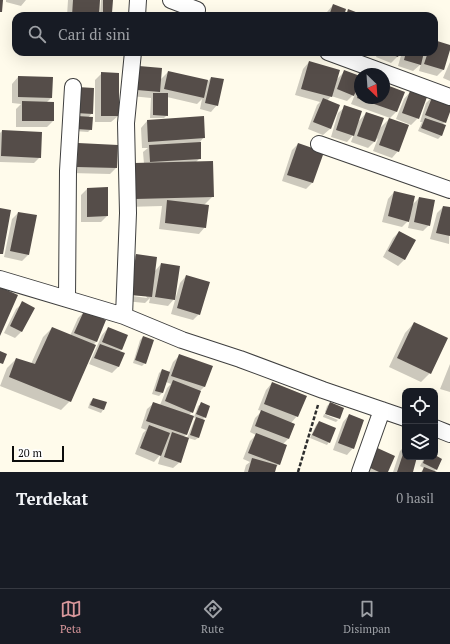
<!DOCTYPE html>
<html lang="id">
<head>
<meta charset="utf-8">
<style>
  :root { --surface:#171b24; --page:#20242c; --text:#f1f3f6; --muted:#9ea1a6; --line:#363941; --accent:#d8979b }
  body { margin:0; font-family:"PT Serif",serif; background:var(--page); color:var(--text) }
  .controls { position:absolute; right:12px; bottom:12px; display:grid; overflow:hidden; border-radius:8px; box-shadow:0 4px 16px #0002 }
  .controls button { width:36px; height:36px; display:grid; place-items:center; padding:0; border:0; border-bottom:1px solid var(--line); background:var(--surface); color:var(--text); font:20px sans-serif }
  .compass { position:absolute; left:354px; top:68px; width:36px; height:36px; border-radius:50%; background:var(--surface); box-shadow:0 4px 16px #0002; rotate:155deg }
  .scale { position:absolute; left:12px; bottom:10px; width:52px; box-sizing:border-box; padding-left:4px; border:2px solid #0c0c0c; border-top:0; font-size:11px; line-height:14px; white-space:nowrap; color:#0c0c0c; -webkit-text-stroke:3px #fff; paint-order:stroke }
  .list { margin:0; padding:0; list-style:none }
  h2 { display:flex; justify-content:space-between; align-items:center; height:52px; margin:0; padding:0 16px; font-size:17px }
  h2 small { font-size:13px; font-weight:400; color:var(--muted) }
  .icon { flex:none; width:22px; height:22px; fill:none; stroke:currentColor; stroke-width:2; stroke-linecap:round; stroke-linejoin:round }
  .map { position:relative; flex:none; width:450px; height:472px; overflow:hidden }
  .search { position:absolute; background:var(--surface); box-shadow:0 4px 16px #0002; left:12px; right:12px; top:12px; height:44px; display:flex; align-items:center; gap:10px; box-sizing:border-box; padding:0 14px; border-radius:12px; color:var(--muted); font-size:15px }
  .sheet { height:116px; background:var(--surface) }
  nav { display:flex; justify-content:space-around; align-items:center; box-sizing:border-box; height:56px; border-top:1px solid var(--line); background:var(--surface); font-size:11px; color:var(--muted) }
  nav a { display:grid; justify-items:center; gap:2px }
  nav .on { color:var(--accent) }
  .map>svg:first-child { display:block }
  .shadow { fill:#0003; fill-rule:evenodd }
  .building { fill:#554d49 }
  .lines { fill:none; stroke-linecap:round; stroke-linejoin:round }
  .minor-casing { stroke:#3f3f3f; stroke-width:18 }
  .path { stroke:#2e2e2e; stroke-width:2.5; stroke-dasharray:4 2; stroke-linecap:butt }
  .minor { stroke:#fff; stroke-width:16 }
</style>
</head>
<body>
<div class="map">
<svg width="450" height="472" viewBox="0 0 450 472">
  <rect width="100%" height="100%" fill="#fffbeb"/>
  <path class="shadow" d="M6,0H26L21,6L6,2Z
    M68,0H99L98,16H67Z
    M101,0H112L111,12L108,15H100Z
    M333,5L343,16H326L327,12Z
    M434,41L450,46L443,70L437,76L419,71L421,64L413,71L398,66L402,52H434Z
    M361,52H371L368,55Z
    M378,52H399L397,57L391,63L376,57Z
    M309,62L336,80L345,71L356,87L360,83V98H384V85L404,92L396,112L389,119L398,151L392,158L373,151L378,138L368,148L351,142L354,134L347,142L331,137L338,113L345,107L358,122L366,113L379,129L390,118L351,104L356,92L347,101L331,96L327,101L339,105L330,129L323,135L308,129L317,105L320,102L295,95L303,69Z
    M450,62V81L443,78Z
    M168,72L208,81L211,78L217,105L211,112L200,109L202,99L197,104L167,97V115L164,118H150L151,98L131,96L133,73L160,80Z
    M102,73L118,116L111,122H95V80Z
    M18,77L51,98L46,103L53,121L47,127H16V109L21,104L12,103V84Z
    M410,92L418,118L411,125L396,119L404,99Z
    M71,95L92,113L88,118L91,129L88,132L74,131Z
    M433,96L450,109L445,122L442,125L441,136L438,139L418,131L422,122H420L426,103Z
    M147,121L204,137L200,142V158L196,162L213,196L204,205L205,227L199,234L159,229L162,206L126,207L144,164L143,152L148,148H142L141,128Z
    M2,131L41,133L40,157L34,163L0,162V133Z
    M78,144L116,168L110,174L71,173L72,151Z
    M298,144L323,152L312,183L306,189L282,181L292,150Z
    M87,189L107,216L101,222H81V195Z
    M394,192L412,205L419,198L429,225L423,231L408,228L410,219L402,227L382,222L388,199Z
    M443,207L450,208L449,244L430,239L437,213Z
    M18,213L28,255L22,261L4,257L12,219Z
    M399,232L405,259L398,266L383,257L393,238Z
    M136,255L155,271L161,264L175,298L168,306L149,303L150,298L145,303L125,301V295L147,298L130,262Z
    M186,276L199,314L193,320L171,314L180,283Z
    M23,303L33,308L21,332L15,338L4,333L16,309Z
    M84,312L105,320L96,342L93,345L70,401L61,410L0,386L7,368L16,359L31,364L43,337L52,328L70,336L78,318Z
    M414,323L430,373L421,382L389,367L405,333Z
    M108,328L127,336L121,350L119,352L123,354L118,367L112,373L89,364L102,335Z
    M143,337L145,363L142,366L133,363L140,340Z
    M179,356L212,367L204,387L199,392L192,412L189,415L194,417L198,406L201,404L205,417L202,420L198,438L195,440L188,438L180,462L173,468L158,464L161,454L154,462L135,454L143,433L146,430L141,428L147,409L154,403L160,405L167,388L171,384L166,382L162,393L159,396L152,394L159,373L162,370L169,372L173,362ZM192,417L196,418L194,421L187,438L183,437L186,435Z
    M450,364V392L440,389Z
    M272,383L297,416L291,423L294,424L288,439L282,445L279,464L275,468L274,472H244L246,465L250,462L243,459L250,441L256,435L250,432L255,418L262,411L258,410L266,390Z
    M93,399L103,410L101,413L88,408L90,402Z
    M330,403L339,418L325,412L327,406Z
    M324,414L338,420L336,422L323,417Z
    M349,415L353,448L347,455L333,450L343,422Z
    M319,422L329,442L327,445L310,438L316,425Z
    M405,446V457H416L412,472H393L400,451Z
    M367,453L387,472H360Z
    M435,456L436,469L434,472H421L424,468L420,466L425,457Z"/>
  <path class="building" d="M0,0H3L2,12H0Z
    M73,0H100L99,16H72Z
    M103,0H113L112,13L103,12Z
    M333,4L346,9L344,16H329Z
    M348,9L366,16H346Z
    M159,13L172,15V16H159Z
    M434,40L450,45V50L444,70L424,64L428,52H434Z
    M385,52H400L398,57Z
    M406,52H424L421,65L404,60Z
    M309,61L340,70L332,97L301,89Z
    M139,66L162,68L160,92L137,90Z
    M344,70L360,76V80L354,96L337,89Z
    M168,71L208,80L204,98L164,89Z
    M101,72L119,73V116H101Z
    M18,76L53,77L52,98L18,97Z
    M211,77L224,79L218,106L205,103Z
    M384,84L405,92L397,112L357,98L360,90V98H384Z
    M77,87L94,88L93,114L76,113Z
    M410,91L427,97L419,119L402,113Z
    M153,93H168V116L153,115Z
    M433,95L450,102V112L446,123L425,115Z
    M323,98L340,105L331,129L313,122Z
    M22,101L54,102V121H22Z
    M344,105L362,111L354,136L336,130Z
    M366,112L384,118L375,142L357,136Z
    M77,116L93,117L92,130L76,129Z
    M204,116L205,138L148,142L147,120Z
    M389,118L409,125L399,152L379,145Z
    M425,118L446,125L442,136L421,128Z
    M2,130L42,132L41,158L1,156Z
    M201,142V159L150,162L149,145Z
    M78,143L118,145L117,168L77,167Z
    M298,143L324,152L313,183L287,175Z
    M213,161L214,197L135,199L134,163Z
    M108,187V216L87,217V188Z
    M394,191L415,196L409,222L388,216Z
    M419,197L435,200L430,226L414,222Z
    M167,200L209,205L206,228L165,223Z
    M443,206L450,207V236L436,233Z
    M0,208L11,210L3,254H0Z
    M18,212L37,215L29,255L10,251Z
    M399,231L416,240L405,260L388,251Z
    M136,254L157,257L152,297L130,295Z
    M161,263L180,266L175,300L155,297Z
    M186,275L210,282L200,315L177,308Z
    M0,287L18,295L0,336Z
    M22,301L35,308L22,332L10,326Z
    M84,311L106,320L97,342L74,333Z
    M414,322L448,338L431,374L397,358Z
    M52,327L96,345L71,402L9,377L16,358L35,364Z
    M108,327L128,335L122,350L102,342Z
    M143,336L154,340L146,364L135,360Z
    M100,344L125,353L119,367L94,358Z
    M0,351L7,354L3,364L0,363Z
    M179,354L213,366L205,387L171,376Z
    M162,369L170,372L163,393L155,391Z
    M173,380L201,391L193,413L165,401Z
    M272,382L307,396L298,417L264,404Z
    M93,398L107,402L104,410L90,405Z
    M153,402L194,416L187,435L146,421Z
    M201,402L210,406L206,418L196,414Z
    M330,402L344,408L340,419L325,414Z
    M261,410L295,424L289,439L255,426Z
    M349,414L364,420L354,449L338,443Z
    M196,417L205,420L199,438L190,435Z
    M319,421L336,428L330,443L312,435Z
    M149,425L170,433L161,456L140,448Z
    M172,432L189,438L181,463L164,457Z
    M256,433L287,445L280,465L248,453Z
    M373,446L395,456L388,472H379L364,465Z
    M405,448V457H417L413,472H397Z
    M435,455L442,459L437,470L423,463L425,457H435Z
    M252,458L277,465L275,472H248Z
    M424,467L437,472H422Z"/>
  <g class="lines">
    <g class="minor-casing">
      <path id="minor" d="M171,0L197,10
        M137,16L138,0
        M328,52L450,97
        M319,144L450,190
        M0,279L124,316L182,340L240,359L323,390L405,418
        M67,299L68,171L73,87
        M124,316L128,213L126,123L133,52
        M435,428L450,434
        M360,472L382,410"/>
    </g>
    <path class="path" d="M298,472L318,405"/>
    <use href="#minor" class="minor"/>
  </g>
</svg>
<div class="controls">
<button><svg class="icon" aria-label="locate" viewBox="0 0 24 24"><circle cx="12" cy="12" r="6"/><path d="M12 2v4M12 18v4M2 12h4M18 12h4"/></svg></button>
<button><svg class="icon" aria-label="layers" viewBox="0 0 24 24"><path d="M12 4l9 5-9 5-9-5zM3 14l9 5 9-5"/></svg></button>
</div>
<svg class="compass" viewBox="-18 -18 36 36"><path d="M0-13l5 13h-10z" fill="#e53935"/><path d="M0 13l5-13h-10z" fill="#9ea1a6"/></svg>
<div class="scale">20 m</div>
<div class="search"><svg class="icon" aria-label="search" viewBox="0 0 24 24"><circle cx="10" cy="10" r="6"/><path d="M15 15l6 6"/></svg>Cari di sini</div>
</div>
<section class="sheet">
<h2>Terdekat<small>0 hasil</small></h2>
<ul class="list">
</ul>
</section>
<nav>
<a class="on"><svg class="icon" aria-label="map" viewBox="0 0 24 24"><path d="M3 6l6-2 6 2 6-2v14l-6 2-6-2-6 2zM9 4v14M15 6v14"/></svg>Peta</a>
<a><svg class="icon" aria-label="directions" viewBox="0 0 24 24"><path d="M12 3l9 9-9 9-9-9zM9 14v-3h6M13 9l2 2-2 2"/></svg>Rute</a>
<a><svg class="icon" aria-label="saved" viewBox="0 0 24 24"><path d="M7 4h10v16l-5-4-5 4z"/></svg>Disimpan</a>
</nav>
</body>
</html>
